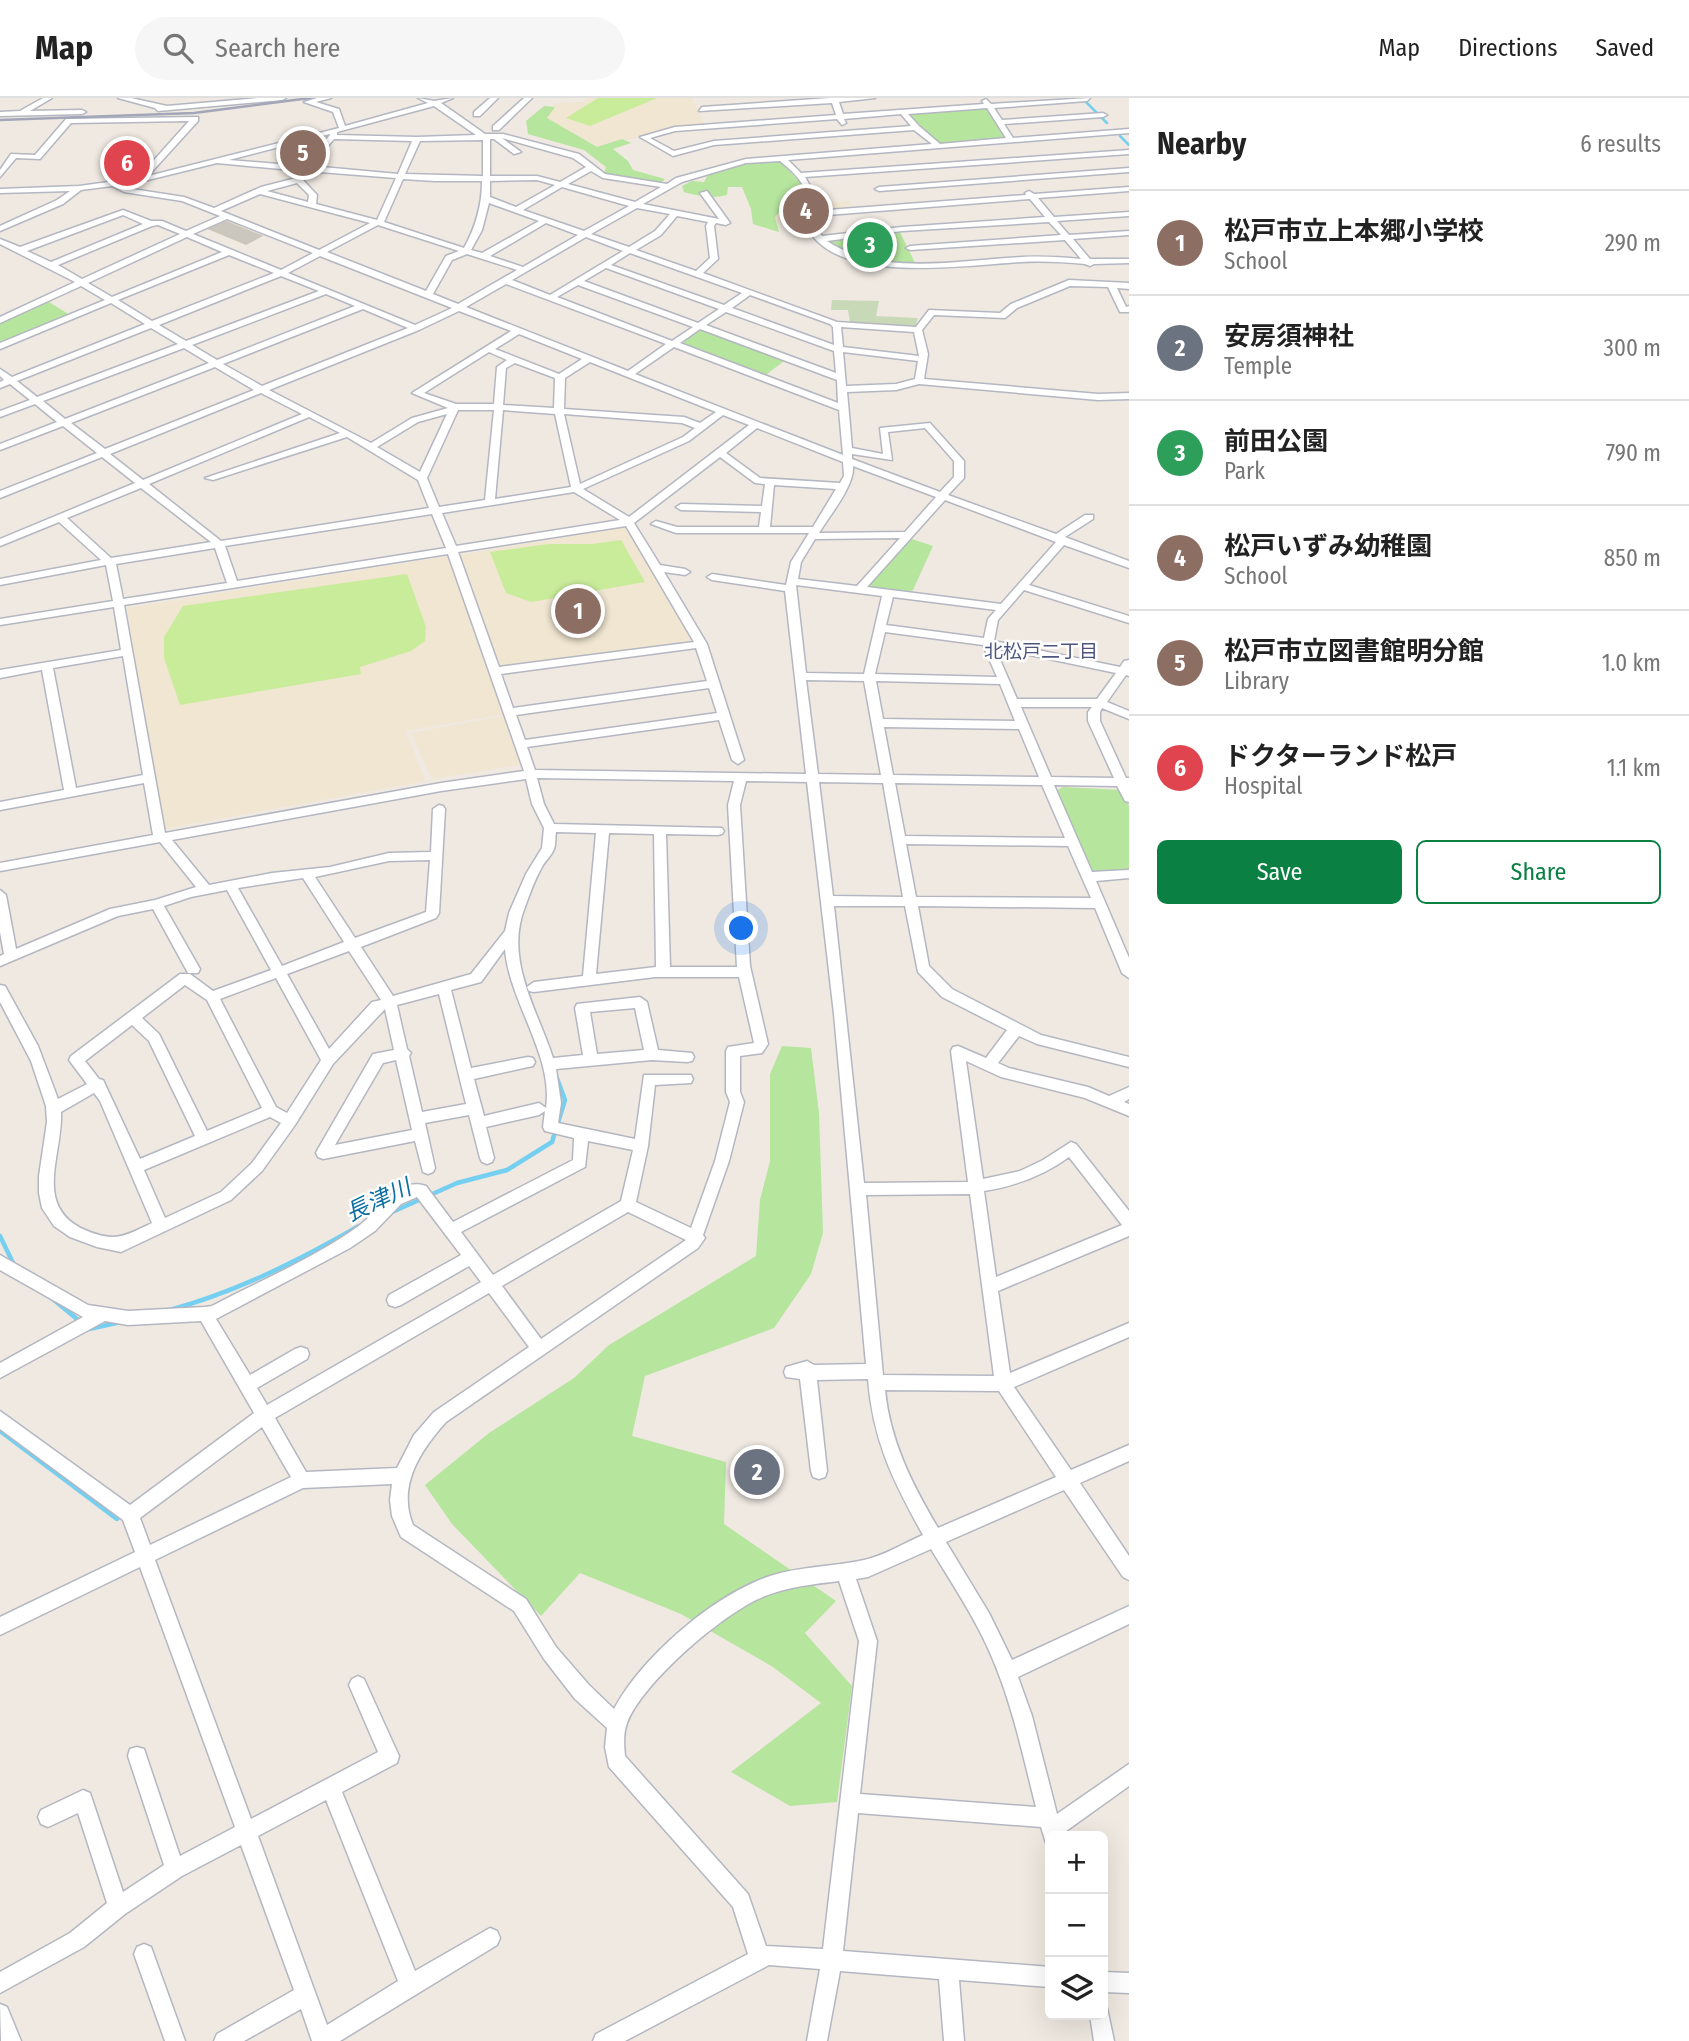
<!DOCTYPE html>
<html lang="en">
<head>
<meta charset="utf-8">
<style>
  :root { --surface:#fff; --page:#f6f6f6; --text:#222; --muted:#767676; --line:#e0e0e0; --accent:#0b8043 }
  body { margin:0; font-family:"Fira Sans Condensed","Noto Sans JP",sans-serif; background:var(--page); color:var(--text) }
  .controls { position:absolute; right:21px; bottom:21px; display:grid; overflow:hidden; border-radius:10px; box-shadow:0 7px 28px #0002 }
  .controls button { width:63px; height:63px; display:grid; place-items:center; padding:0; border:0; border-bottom:2px solid var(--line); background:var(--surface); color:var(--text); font:35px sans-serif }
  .you { position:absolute; left:742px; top:831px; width:24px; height:24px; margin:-18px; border:5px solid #fff; border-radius:50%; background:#1a73e8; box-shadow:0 0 0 10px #1a73e833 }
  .badge { display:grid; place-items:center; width:46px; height:46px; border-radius:50%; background:var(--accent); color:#fff; font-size:23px; font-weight:700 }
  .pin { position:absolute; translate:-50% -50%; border:4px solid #fff; box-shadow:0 2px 7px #0006 }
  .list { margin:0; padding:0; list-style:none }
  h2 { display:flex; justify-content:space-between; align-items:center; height:91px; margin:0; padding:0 28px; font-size:30px }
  h2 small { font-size:23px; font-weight:400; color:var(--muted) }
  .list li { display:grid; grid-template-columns:46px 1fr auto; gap:21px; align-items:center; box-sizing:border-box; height:105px; padding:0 28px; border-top:2px solid var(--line) }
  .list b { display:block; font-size:26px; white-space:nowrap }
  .list p { margin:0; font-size:23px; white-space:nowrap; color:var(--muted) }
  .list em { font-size:23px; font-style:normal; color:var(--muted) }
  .actions { display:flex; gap:14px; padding:21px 28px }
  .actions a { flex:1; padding:16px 0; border:2px solid var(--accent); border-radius:10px; text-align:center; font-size:24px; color:var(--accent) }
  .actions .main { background:var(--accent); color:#fff }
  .icon { flex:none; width:38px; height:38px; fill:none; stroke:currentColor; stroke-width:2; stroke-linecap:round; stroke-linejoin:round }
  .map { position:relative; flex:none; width:1129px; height:1943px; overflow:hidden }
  header { display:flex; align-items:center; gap:42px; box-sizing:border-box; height:98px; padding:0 35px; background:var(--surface); border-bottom:2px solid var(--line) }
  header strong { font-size:33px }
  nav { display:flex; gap:38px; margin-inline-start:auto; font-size:24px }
  .search { width:490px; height:63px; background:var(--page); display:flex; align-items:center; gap:18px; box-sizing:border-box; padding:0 24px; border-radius:38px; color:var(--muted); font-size:26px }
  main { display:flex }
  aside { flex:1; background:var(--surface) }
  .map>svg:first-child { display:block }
  .education { fill:#f0e6d1 }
  .green { fill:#b6e59e }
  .cemetery { fill:#c8d9b8 }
  .pitch { fill:#c9ec9a }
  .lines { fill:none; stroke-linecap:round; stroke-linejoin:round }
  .stream-far2 { stroke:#75cff0; stroke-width:2.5 }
  .stream-far1 { stroke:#75cff0; stroke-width:4.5 }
  .stream { stroke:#75cff0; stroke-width:6 }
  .building { fill:#cbc7bf; stroke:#cbc5ba; stroke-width:2 }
  .minor-casing { stroke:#b4b7c1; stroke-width:3 }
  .minor { fill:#fff; fill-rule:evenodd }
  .rail { stroke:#a3a6b8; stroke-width:2.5 }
  .labels { text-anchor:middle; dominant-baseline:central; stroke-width:5; stroke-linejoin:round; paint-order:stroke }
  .far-neighbourhood-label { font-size:19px; fill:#4d5680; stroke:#fff }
  .water-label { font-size:23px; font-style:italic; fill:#0d6fa3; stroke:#fff }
</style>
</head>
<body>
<header>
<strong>Map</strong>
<div class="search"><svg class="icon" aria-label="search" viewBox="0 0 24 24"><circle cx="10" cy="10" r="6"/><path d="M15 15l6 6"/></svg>Search here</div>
<nav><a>Map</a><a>Directions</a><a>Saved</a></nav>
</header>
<main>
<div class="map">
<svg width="1129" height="1943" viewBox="0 0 1129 1943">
  <rect width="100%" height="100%" fill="#efe9e1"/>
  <path class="education" d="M590,0H692L704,26L674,29L596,51L531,26L557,5L582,4Z
    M801,101L803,106L849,103L855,111L806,115V125H774L775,115L787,105Z
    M625,429L693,544L499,568L459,457Z
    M448,458L505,616L406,633L425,683L164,731L127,510Z
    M503,618L520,667L432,681L411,635Z"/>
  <path class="green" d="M544,8L555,9L547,20L597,49L622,41L631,45L613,51L628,63L633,72L665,81L661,85L609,78L604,76L606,69L584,52L528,36L526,23Z
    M986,9L1005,40L939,46L908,15Z
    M779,63L803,87L806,104L784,109L775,119L779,134L753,126L751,111L742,89H728L727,97C712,101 699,98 684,94L682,88L692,83L704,84L707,78L741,67Z
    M900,134L915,165C892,168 847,156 828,143Z
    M44,204H49L70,217L0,246V225Z
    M699,231H704L784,263L767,276L760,277L681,247Z
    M909,440L933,448L913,492L905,496L870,492L867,488Z
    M1063,689L1122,692L1129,708V773L1092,774L1056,693Z
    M782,948L811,950L819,1015L823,1135L811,1176L774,1230L645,1278L632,1338L726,1364L724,1426L836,1503L805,1535L852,1588L837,1704L790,1708L731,1674L821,1605L773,1569L681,1516L580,1475L541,1518L452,1426L425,1387L489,1335L574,1280L609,1247L756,1158L760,1102L770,1063V976Z"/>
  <path class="cemetery" d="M832,202L879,203L876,218L918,220L915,229L850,224L848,212H831Z"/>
  <path class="pitch" d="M598,0H657L590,28L566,20Z
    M621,442L645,484L531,504L506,495L490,454L549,446H592Z
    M407,476L426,529L425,543L411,553L360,569L361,576L180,607L164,560V539L183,508Z"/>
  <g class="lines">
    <path class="stream-far2" d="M1082,0L1107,25
      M1120,38L1129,47"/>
    <path class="stream-far1" d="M390,1115L457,1085L507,1072L552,1044L565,1002L555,975
      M0,1138L15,1169
      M54,1202L89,1231L121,1224
      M170,1212C238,1193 298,1163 359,1128"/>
    <path class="stream" d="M0,1332L117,1420"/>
  </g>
  <path class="building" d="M226,124L261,138L246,146L210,131Z"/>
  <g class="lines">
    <g class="minor-casing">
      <path id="minor" d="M43,0H52L30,13L82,12L86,14L82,16L0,18V14L20,13Z
        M118,0H131L167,8L258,0H286L282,2L158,13L155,10Z
        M317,0H331L316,4L339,11L345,28L428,5L418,0L434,3L453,0L441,5L485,36H503L579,56L605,76L667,86L676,80L746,61L932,46L914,32L714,47L673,58L640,39L675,29L836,17L832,5L699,13L702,9L830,0H875L839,4L843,16L984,6L982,3L986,1L991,6L1090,0L1087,3L994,10L1002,22L1103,15L1107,17L1103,19L1004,26L1013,40L1129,31V35L788,62L801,75L1129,52V56L805,79L814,95L815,113L1026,97L1025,95L1029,93L1034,96L1129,89V93L1038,100L1054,119L1129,114V118L1057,123L1069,137L1129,133V137L1073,141L1090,161H1129V165L1094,166L1090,168L1085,166C1064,164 1042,163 1021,164C968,167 856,184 816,142C803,128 810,113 806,96C803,82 791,72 780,63L746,65L682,84L643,106L719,121L700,95L707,93L730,125L726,127L716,125L714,128L718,161L703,175L837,224L916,229L929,212L1000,215L1011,206L1069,182L1129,185V191L1117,190L1126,209L1129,208V214H1120L1108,189L1070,188L1017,210L1005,220L934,217L922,232L928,256L924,281L1098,296L1129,295V301L1098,302L919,286L896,292L847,294L852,350L883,356L880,330L930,325L964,363V380L948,397L1056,436L1085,417H1093V421L1065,439L1129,463V470L1064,447L1029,487L1129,518V525L1024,492L998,522L994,543L1120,569L1124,563L1129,562V578L1126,577L1107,604L1129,613V621L1102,610L1100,614V623L1126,680H1129V704L1125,703L1117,688L1054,687L1092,774L1129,772V780L1096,783L1129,860V880L1122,875L1095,810L918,808L929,868L952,891L1041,937L1129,959V969L1037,946L1019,938L998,965L1009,970L1088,989L1109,998L1129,989V1001L1124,1004L1129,1006V1018L1085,1000L1001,979L966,963L983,1081L1020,1073L1043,1062L1071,1044L1076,1046L1129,1113V1138L998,1193L1010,1275L1129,1225V1239L1014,1289L1071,1372L1129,1347V1363L1080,1385L1129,1458V1482L1123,1479L1064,1392L946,1444L989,1515L1012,1562L1129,1508V1526L1018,1579L1032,1618L1057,1716L1129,1666V1688L1062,1736L1063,1738H1050V1747L1046,1745L1041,1729L858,1715L843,1853L1050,1869V1889L959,1882L964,1943H944L939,1881L840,1873L827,1943H807L820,1871L769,1867L625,1943H593L596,1936L748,1856L733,1809L609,1669L605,1649L607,1630L575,1601L544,1561L514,1513L401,1439L392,1418L390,1402L392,1386L303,1390L155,1462L251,1721L378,1654L349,1587L352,1581L358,1578L364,1581L399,1658L397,1665L342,1694L415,1873L490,1830L497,1833L500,1840L497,1847L340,1943H312L301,1911L244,1943H214L217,1936L294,1892L241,1747L182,1778L125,1816L84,1849L0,1895V1874L70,1835L107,1805L78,1715L48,1729L41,1726L38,1719L41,1712L83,1692L90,1695L123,1794L164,1767L128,1658L130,1651L137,1649L144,1651L180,1758L235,1729L140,1469L0,1537V1519L135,1454L123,1422L0,1331V1313L130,1407L254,1315L201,1223L128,1227L105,1223L0,1280V1265L83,1219L0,1172V1157L88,1207L128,1213L205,1209L212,1208C261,1182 315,1160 360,1127C378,1113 399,1078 426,1088L453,1124L573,1062L574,1040L545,1033L543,1029L545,1013L539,1017L486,1029L494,1060L492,1064L487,1066L482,1064L480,1060L469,1017L425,1025L435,1070L433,1074L428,1076L423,1074L415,1043L323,1061L318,1059L316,1055L318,1051L373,956L394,952L385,911L333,966L295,1027L262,1073L231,1102L121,1154L97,1149L70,1139L54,1128L42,1110L39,1095V1078L47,1024L46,1008L31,963L0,904V887L5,888L38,948L58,1001L87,986L69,962L71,958L180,876H190L213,893L271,872L227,792L191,799L164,808L200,871L198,875H188L153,811L118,818L0,868V858L4,856L0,834V792L6,797L16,851L110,811L155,802L196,789L160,744L0,773V765L153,737L144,685L0,712V704L64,692L42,572L0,580V572L121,552L114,509L0,527V521L113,503L106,467L0,487V481L101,462L59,424L0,448V441L135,385L102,359L0,400V393L97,355L63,328L0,352V346L57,324L35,306L0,319V313L30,302L10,286L0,290V284L4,282L0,278V271L12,279L145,226L111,205L0,251V245L105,202L81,188L0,225V219L75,184L0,146V141L20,149L123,112L151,123H162L186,133L220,118L182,103L124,94L112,88L81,92L63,106L0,133V128L57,102L70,93L0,95V91L79,88L138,80L189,23L71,25L40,61L16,60L0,79V72L11,56L35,57L66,21L198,19V23L148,78L339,30L333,14L304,4ZM434,8L476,37L417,39L337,37V34ZM987,10L1006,40L940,46L919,28L908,16ZM901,16L911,28L714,43L674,53L650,40L675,33L837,21L842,27L846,25L844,21ZM330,37L303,68L229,62L330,36ZM502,40L573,60L586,69L560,84L537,78H490V41H494L514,56L521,54ZM334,41L412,43L398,76L311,68ZM483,42V78L405,76L420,43ZM217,65L303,73L296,80L261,89L214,110L184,99L126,90L120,87L140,84ZM305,73H307L396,80L377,122L316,106L317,97L303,82L308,75ZM591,73L603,80L661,89L635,104L568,86ZM403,81L435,83H482C482,107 476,128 464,150L384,124ZM537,82L555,87L516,109L490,99V83ZM297,85L309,97L308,104L267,93ZM562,89L629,108L584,133L523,112ZM260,96L370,125L319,152L221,113ZM1030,101L1045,119L902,129L822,138L816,128L815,118ZM489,105L539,123L482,155L471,152L482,132ZM637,110L670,116L655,133L629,149L591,136ZM123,117L143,126L51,164L27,153ZM677,118L708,124L706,128L710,160L696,173L636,152L661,137ZM227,121L313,155L281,172L193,136ZM1049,124L1061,137L910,148L906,150L910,152L1065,142L1081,161C1061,159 1042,158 1022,159C959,162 882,179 827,143L902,133ZM546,125L578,137L523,169L490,158ZM158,127L180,136L82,181L58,167L152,128ZM378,127L459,153L446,158L426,193L327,154ZM187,139L222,154L112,199L88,185ZM586,139L623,153L550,197L512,182ZM630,155L742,195L724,207L611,167ZM467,156L517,172L458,206L433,196L452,162ZM229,157L274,175L152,223L118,202ZM320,158L452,210L415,227L288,175ZM606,170L719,211L698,225L584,183ZM281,178L319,193L186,243L159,227ZM506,186L666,246L628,273L466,209ZM578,187L693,229L672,243L557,199ZM326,196L355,208L217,262L192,247ZM750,197L830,226L833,229L834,247L732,210ZM363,211L408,230L262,288L223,266ZM459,213L511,233L412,295L448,310L412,320L371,345L269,292L419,232ZM726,214L834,253L836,275L706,227ZM841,229L914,234L919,258L843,249ZM151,230L178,246L37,299L17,283ZM700,231L837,282L838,305L680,245ZM519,236L582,261L559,276L495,251ZM674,249L839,312L843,357L635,276ZM184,250L209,265L65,321L43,303ZM489,254L507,262L497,269L494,306H456L424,295ZM843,254L918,263L915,281L896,286L846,288ZM590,264L716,314L700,325L684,319L564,311L565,280ZM515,265L555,280L554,310L503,307L506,270ZM215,269L254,292L105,351L71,325ZM261,295L302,316L143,382L110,356ZM458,312H494L485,402L439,409L427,380ZM503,312L555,316L571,389L495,401ZM447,316L420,374L377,349L418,324ZM564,316L682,325L695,330L683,339L580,386ZM723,317L749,327L629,419L583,391L689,343ZM309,319L340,335L205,380L213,382L347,339L418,382L429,410L221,443L149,386ZM757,330L843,364L844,378L840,385L760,380L726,355ZM925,330L954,363V379L940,394L852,361V356L892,362L888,334ZM720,359L755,385L765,386L762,408L681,406L676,409L681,412L761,414L759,429H677L656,423L651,426L676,435H809L791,464L786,487L712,476L707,479L712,482L785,493L806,676L535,672L527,649L719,622L732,662L738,666L744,662L707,546L664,474L685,477L690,474L685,471L660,467L634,425ZM853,368L936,399L905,434L819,435C830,417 855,387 853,368ZM774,387L836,391L813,429H770ZM141,390L211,444L111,460L67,420ZM574,394L620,422L456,448L442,415ZM945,402L1056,444L1001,506L867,489ZM432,416L446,450L237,483L225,448ZM626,428L694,544L499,569L458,454ZM900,440L857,488L798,481L801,464L815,441ZM215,450L227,485L123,501L116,466ZM448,456L524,673L441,685L165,735L124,507ZM796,487L882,498L864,576L806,575ZM893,499L996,512L988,521L984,540L886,527ZM885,534L983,547L997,579L875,576ZM696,550L707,583L513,610L501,576ZM995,550L1116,575L1097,601H1017ZM123,558L143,677L76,690L53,570ZM806,582L864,583L881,677L818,676ZM876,583L1000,586L1015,623L883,621ZM709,590L717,615L525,642L516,617ZM1021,609H1092L1088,614V623L1114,680L1051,679ZM884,629L1019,631L1039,679L893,677ZM537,680L734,683L728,707L737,869H670L666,736L718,737L722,736L724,733L722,730L554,726L544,706ZM526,681L532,706L544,730L542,750L526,776L509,815L505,833L471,876L393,898L361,849L436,820L439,815L445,711L443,708L439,707L433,711L431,754L389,755L330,769L272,775L209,787L172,742L441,693ZM746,683L807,684L834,916L866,1266L814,1267L807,1263L786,1269L784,1274L786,1279L800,1281L811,1373L813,1379L819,1381L825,1379L827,1373L817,1282L868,1281C873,1343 893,1383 923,1437C904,1445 884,1458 864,1462C833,1469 800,1468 770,1478C713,1497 642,1559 614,1611L589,1587L556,1549L526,1501L413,1427C397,1388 420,1353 446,1324L698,1150L705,1140L703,1137L729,1063L744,1004L740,994V958L762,955L768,946L750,868L740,707ZM819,684L883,685L903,799L833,798ZM895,685L1042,687L1065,740L905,738ZM556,734L596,735L583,878L534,884L527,889L529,893L534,894L655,879H739L754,945L728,949L726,953V994L730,1004L715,1063L691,1130L636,1104L648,1048L655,987L691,985L693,981L691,977H644L635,1041L558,1025L561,1005L556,971L652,962L687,964L692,963L694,959L692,955L658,952L647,904L640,899L577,906L575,910L583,957L553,960C537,911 504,861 525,809C530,795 535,781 542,769C545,763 552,757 554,751C556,746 555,739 556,734ZM609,735L654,736L656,869L596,876ZM906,746L1068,748L1091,800L916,799ZM430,762L426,814L355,840L315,779L389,763ZM303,780L344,844L282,868L238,790ZM834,808H905L918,874L942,899L1007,932L986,960L958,948L953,949L951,953L968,1084L864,1085ZM505,851C509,904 554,958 546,1010L539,1005L484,1018L474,981L528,969L533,968L535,964L533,960L528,959L471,970L451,892L481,884ZM349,853L381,902L372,904L329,951L287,876ZM276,880L321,962L287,1015L276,1009L220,901ZM185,887L207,902L262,1010L207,1033L159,936L142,920ZM439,896L466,1006L422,1014L409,958L411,955L407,951L397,907ZM635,910L644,952L597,956L590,914ZM132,927L149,943L195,1038L140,1061L103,982L99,981L85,963ZM396,962L412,1032L335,1047L383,965ZM94,995L100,1003L152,1125C125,1138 115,1145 85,1132C32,1108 63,1057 61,1014ZM270,1019L281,1025L252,1065L221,1094L165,1120L144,1072ZM588,1043L633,1052L621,1103L493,1177L461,1134L585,1069ZM1069,1059L1122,1127L996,1179L984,1093C1016,1088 1044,1077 1069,1059ZM970,1096L994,1278L883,1277L866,1097ZM417,1099L461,1157L389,1197L387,1202L389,1207L395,1209L401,1207L469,1168L481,1184L267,1307L257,1290L307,1261L309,1256L307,1251L301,1249L295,1251L250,1277L216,1221L350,1150L375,1133L401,1106ZM628,1114L686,1142L541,1241L502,1188ZM489,1195L529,1249L434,1314L414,1337L397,1370L306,1374L275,1320ZM885,1292L999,1293L1056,1379L938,1430C912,1386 890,1343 885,1292ZM262,1329L291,1379L150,1447L140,1420ZM931,1451C954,1489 980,1527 996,1569C1014,1614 1024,1662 1036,1709L860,1696L877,1543L856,1481L868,1479ZM839,1483L859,1543L823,1851L766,1848L748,1796L625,1658C624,1647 623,1636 627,1625C642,1585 725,1513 765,1498C788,1489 814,1486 839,1483ZM326,1702L398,1883L327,1927L258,1738Z
        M490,0H498L480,18H474V14Z
        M524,0H532L499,32H493V28Z
        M1129,70V74L879,93L875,91L879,89Z
        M144,1846L151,1849L185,1943H165L134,1856L137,1849Z
        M1103,1874L1129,1875V1895L1103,1894Z
        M0,1906L7,1909L21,1943H1Z
        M1103,1908L1107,1910L1114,1943H1094L1090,1917H1103Z"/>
    </g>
    <use href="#minor" class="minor"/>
    <path class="rail" d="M0,22L194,15L310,0"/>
  </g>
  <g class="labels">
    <g class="far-neighbourhood-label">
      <text x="1041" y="553">北松戸二丁目</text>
    </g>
    <g class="water-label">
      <text transform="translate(378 1102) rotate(-25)">長津川</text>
    </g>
  </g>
</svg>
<div class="controls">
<button>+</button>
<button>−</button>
<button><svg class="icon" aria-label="layers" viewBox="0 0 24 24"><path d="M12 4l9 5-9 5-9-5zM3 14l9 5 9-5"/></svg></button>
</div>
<div class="you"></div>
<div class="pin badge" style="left:578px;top:513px;background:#8d6e63">1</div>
<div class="pin badge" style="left:757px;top:1374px;background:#6b7280">2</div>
<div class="pin badge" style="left:870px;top:147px;background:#2e9e5b">3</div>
<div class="pin badge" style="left:806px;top:113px;background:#8d6e63">4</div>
<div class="pin badge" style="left:303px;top:55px;background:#8d6e63">5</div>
<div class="pin badge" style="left:127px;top:65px;background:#e0444e">6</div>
</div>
<aside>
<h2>Nearby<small>6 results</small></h2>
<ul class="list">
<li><span class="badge" style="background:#8d6e63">1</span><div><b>松戸市立上本郷小学校</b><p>School</p></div><em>290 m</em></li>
<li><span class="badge" style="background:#6b7280">2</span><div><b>安房須神社</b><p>Temple</p></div><em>300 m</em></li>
<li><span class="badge" style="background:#2e9e5b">3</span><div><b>前田公園</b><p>Park</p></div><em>790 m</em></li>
<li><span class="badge" style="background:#8d6e63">4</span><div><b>松戸いずみ幼稚園</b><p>School</p></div><em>850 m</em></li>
<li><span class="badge" style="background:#8d6e63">5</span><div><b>松戸市立図書館明分館</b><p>Library</p></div><em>1.0 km</em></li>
<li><span class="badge" style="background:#e0444e">6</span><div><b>ドクターランド松戸</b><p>Hospital</p></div><em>1.1 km</em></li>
</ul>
<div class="actions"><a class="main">Save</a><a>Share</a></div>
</aside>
</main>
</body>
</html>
